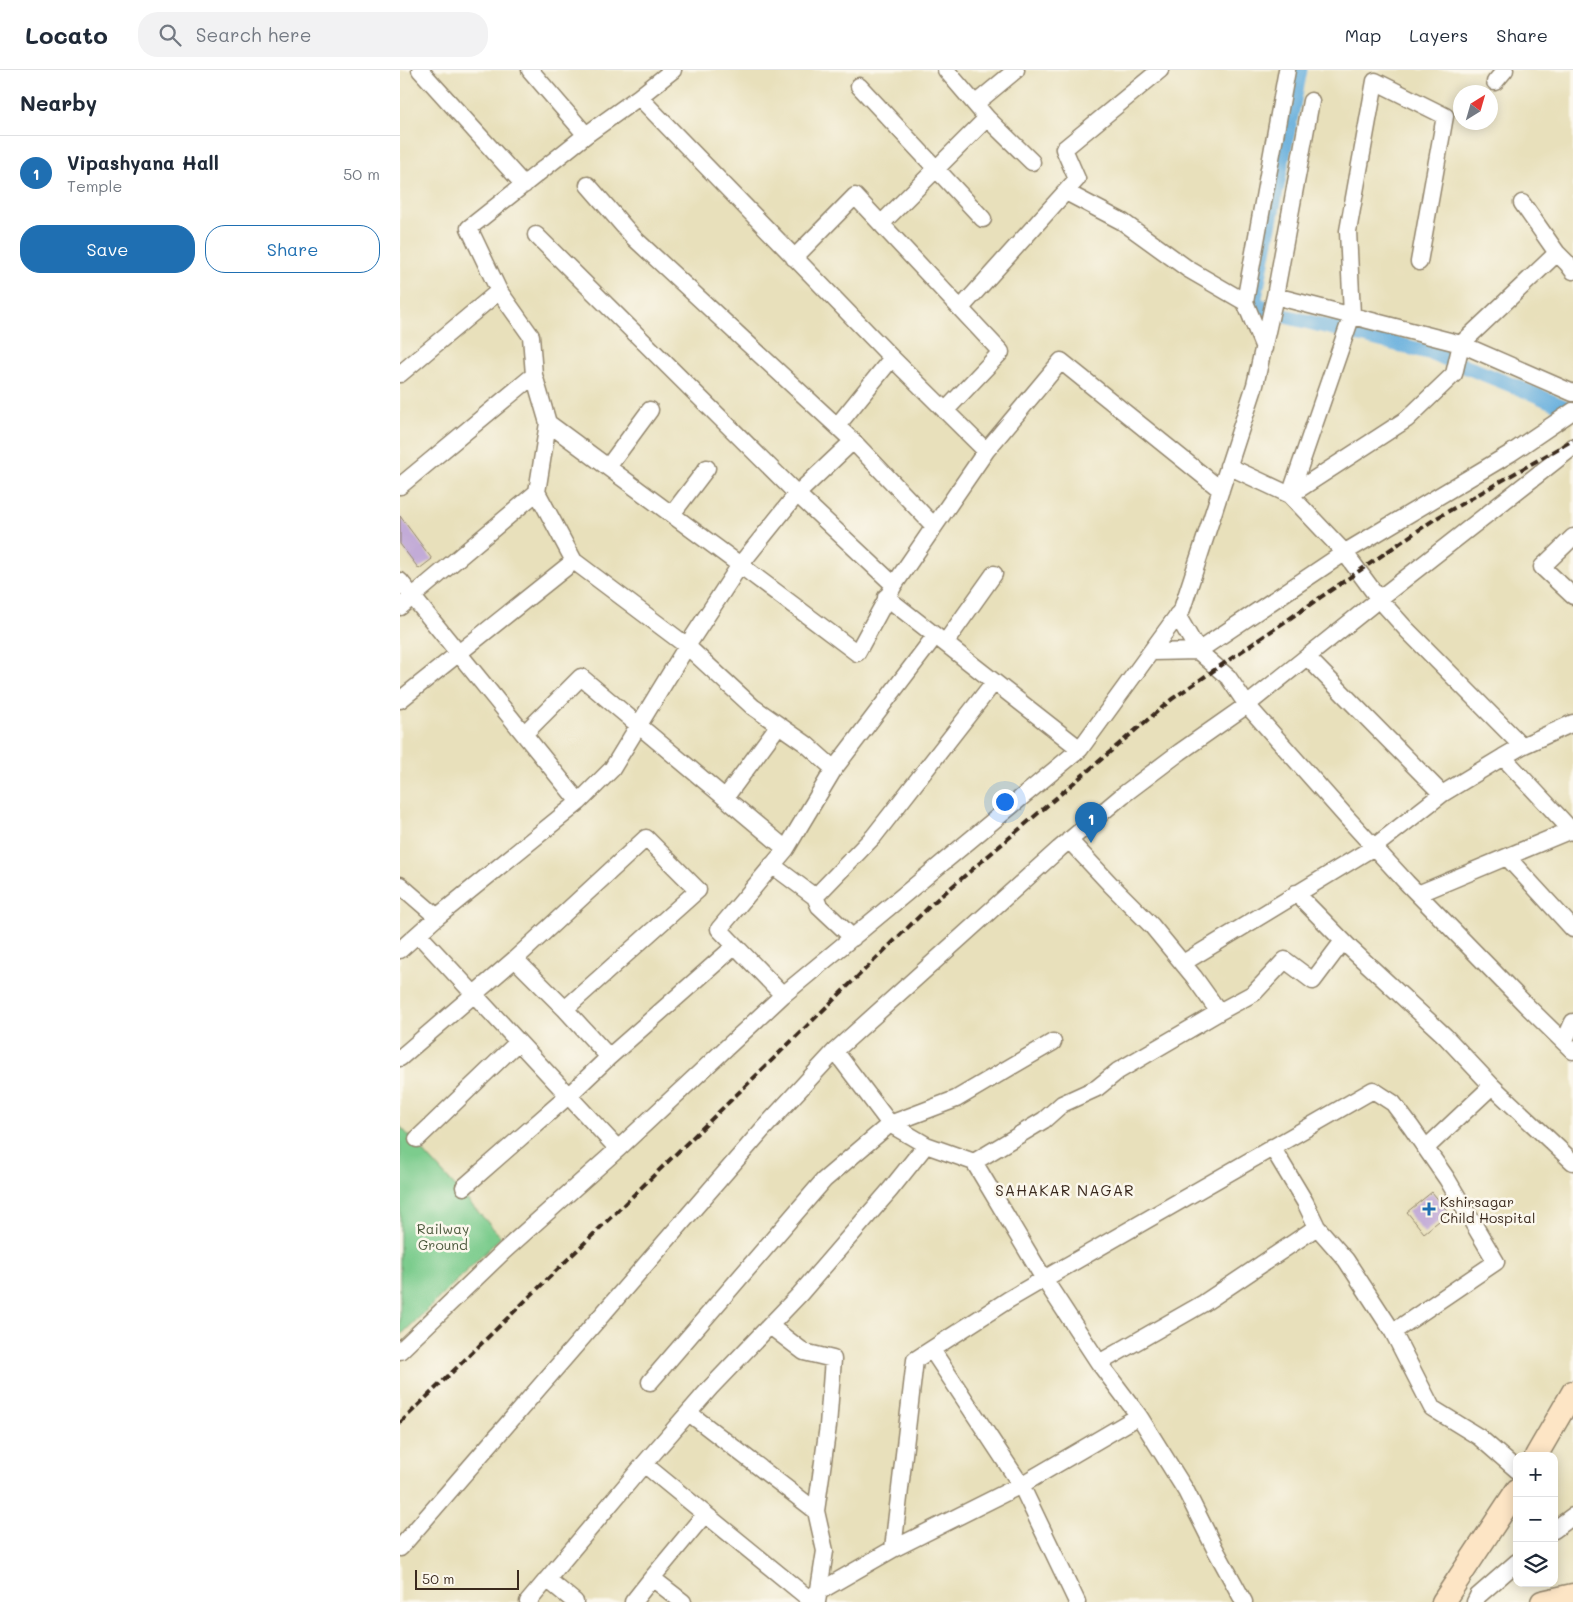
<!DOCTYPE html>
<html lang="en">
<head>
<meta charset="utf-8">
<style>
  :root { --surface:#fff; --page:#f2f2f3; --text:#1f2937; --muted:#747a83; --line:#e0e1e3; --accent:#1f6fb2 }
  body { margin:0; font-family:Mali,sans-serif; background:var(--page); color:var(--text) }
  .controls { position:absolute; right:15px; bottom:15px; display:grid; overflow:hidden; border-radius:10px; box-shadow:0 2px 12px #0003 }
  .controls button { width:45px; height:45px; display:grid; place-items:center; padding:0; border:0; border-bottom:1px solid var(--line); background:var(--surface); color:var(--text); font:25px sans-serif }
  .compass { position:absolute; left:1053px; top:15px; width:45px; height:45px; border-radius:50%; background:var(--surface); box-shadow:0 2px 12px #0003; rotate:37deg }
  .scale { position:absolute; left:15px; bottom:12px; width:104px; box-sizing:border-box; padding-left:5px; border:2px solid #3b2a1e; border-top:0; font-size:14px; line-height:18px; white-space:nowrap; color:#3b2a1e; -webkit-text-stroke:4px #fbf7ec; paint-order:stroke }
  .you { position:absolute; left:604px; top:731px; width:18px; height:18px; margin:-12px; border:4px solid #fff; border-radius:50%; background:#1a73e8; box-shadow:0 0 0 8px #1a73e833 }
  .badge { display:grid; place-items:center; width:32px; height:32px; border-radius:50%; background:var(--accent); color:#fff; font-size:16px; font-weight:700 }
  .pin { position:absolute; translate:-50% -41px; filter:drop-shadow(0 1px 2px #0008) }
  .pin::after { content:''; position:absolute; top:26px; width:18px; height:15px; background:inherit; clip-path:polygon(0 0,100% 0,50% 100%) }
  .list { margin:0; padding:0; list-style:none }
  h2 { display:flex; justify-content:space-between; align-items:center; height:65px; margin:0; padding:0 20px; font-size:21px }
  h2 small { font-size:16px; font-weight:400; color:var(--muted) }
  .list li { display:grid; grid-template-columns:32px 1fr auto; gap:15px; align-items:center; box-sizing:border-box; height:75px; padding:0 20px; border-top:1px solid var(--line) }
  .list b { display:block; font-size:19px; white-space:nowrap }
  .list p { margin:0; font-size:16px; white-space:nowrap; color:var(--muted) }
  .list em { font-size:16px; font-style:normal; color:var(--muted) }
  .actions { display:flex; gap:10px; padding:15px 20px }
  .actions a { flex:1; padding:11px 0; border:1px solid var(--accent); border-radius:20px; text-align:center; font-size:18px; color:var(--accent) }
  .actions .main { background:var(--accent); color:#fff }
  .icon { flex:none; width:28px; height:28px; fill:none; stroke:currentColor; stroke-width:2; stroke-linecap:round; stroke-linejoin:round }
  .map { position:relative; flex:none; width:1173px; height:1532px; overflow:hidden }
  header { display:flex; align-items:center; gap:30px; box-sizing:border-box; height:70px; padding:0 25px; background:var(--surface); border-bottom:1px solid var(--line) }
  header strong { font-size:24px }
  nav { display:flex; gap:28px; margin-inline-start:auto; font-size:18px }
  .search { width:350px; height:45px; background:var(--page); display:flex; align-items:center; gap:12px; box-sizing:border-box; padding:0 18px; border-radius:20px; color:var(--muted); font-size:19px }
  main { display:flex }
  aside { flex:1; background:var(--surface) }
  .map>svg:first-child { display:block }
  .green { fill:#7ccc8d; stroke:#5c7b56 }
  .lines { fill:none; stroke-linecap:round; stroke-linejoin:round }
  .canal { stroke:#65aedd; stroke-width:15 }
  .building { fill:#c2abd7 }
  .street-casing { stroke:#92856c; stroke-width:19 }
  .secondary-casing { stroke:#92856c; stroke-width:25 }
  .street { stroke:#fff; stroke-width:16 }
  .secondary { stroke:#fde5c5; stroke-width:22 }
  .rail { stroke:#3b2a1e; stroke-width:4; stroke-dasharray:8 4; stroke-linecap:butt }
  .poi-dot { fill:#1f6fb2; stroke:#fbf7ec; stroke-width:2 }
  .labels { text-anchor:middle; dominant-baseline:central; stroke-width:5; stroke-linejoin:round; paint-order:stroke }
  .poi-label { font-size:14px; fill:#3b2a1e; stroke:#fbf7ec; text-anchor:start }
  .park-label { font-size:14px; fill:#4e5b3f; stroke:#fbf7ec }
  .neighbourhood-label { font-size:15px; letter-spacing:1px; fill:#3b2a1e; stroke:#fbf7ec }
</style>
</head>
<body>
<header>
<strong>Locato</strong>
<div class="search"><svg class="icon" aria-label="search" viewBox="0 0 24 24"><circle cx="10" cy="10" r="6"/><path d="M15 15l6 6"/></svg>Search here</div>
<nav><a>Map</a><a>Layers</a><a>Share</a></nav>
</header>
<main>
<aside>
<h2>Nearby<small></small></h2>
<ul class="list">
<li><span class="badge">1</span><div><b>Vipashyana Hall</b><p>Temple</p></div><em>50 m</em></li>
</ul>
<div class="actions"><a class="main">Save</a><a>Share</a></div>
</aside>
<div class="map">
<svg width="1173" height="1532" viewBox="0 0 1173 1532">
  <rect width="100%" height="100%" fill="#fbf7ec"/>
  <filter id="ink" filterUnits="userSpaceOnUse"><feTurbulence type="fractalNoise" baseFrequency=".02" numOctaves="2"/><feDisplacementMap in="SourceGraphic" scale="10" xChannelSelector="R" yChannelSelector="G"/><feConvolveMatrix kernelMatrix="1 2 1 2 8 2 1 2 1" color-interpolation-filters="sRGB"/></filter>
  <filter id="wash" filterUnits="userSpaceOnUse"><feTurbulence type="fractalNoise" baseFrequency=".0096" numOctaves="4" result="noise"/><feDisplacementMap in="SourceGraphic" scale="20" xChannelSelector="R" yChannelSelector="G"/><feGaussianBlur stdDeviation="1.12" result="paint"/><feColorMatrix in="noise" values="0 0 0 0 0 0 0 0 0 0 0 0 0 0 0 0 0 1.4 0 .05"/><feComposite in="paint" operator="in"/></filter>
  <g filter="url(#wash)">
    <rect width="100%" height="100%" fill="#e8e0bb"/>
    <path class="green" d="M0,1056L101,1167L0,1266Z"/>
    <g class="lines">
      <path class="canal" d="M900,0L854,233L885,246L1032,283L1134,324L1173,341"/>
    </g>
    <g id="blocks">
      <path class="building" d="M0,446L32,489L19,499L0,474Z
        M1032,1122L1049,1143L1024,1163L1007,1142Z"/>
    </g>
  </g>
  <g filter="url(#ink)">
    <use href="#blocks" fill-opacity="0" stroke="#92856c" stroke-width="1"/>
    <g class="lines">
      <g class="street-casing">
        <path id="street" d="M20,0L124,115
          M130,0L186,65
          M1095,12L1105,0
          M459,16L583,149
          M239,27L492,288
          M575,34L616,0
          M587,48L632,92
          M188,115L234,168L453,371L534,456
          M666,122L723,152L788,199L845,232
          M1122,133L1157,183L1167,193L1173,201
          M481,154L587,48L546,0
          M136,165L397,424L494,515
          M394,188L455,126L601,282L545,341
          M1019,192L1045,46L975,11L948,161L952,245L890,425L1007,349L1054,304L1061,274L1157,183
          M875,226L1061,274L1173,323
          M561,238L677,109L664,79L760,0
          M864,278L845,232L887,0
          M0,304L99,221
          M1173,341L1111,383L947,481L798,581L828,607L847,635L949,750L1007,813L1126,935L1173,981
          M437,356L492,288L586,381L494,515L457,583L340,495L397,424L453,371
          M586,381L661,291L821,420
          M828,396L890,425L945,483L979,529L1173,377
          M208,397L250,340
          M0,416L134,305
          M272,444L307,398
          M1173,467L1142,497L1173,526
          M174,491L287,576L353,637L406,674L434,699L386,779L319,859L383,925
          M0,511L179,732
          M486,527L680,679
          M0,537L137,422
          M545,573L594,504
          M751,582L798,581L777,545
          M907,587L1042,724L1103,687
          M0,630L174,491L137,422L148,353
          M124,664L181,607L386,779
          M1122,676L1173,653
          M434,699L535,566
          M325,728L378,656
          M669,770L711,815L752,856L794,907L819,942
          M1107,787L1173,859
          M372,795L415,827L419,836L453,868
          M0,815L37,847
          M896,823L951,879L1045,966L1092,1016L1173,1092
          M1018,824L1171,760
          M415,827L474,766L594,612
          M18,864L218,1079
          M0,880L37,847L179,732L212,699L287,576L340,495L148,353L134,305L131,266L99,221L69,158L186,65L239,27L273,0
          M115,889L165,939
          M783,893L974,777L1042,724
          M1164,972L1173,952
          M435,981L490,1054L526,1075L574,1092L644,1209L973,1020L993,1033L1011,1057L1047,1109L1096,1192L993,1262L1032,1338L1079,1367L1117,1400
          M0,988L115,889L246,768L298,820L165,939L209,987L335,876
          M17,1069L118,972
          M872,1077L905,1132L917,1157L946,1190L993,1262
          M1026,1078L1092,1016
          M574,1092L644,1050L662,1034L697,1018L718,1001L819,942L854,923L885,890L913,911L943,871
          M64,1117L168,1026L209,987
          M644,1209L699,1293L739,1346L621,1415L493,1479L515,1290L608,1230Z
          M370,1256L404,1282L433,1289L428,1356L416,1441L425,1481L417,1532
          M532,1280L621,1415L677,1532
          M0,1281L104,1181L218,1079L383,925L680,679L782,539L855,315L875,226L911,31
          M699,1293L804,1233L917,1157
          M250,1312L424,1110L490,1054L556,1029L653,972
          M289,1343L416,1441
          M739,1346L786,1421L814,1477L844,1532
          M244,1394L408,1528L493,1479
          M1154,1460L1173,1446
          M0,1478L363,1059L435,981L659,779L723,725L780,682L847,635L979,529L1007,560L1122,676L1103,687L1173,762
          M252,1508L305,1444
          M147,1509L175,1532
          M128,1532L244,1394L310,1318L400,1224L490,1120L526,1075
          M233,1532L252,1508L283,1532
          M1075,1532L1078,1526L1117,1492"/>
      </g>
      <g class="secondary-casing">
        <path id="secondary" d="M1136,1386L1173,1322
          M1043,1532L1117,1420
          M1142,1532L1173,1525"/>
      </g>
      <use href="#street" class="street"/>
      <use href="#secondary" class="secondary"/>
      <path class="rail" d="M0,1353L534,832L772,629L1035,449L1173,370"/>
    </g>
  </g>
  <path class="poi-dot" d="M1026.5 1131.5h5v5h5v5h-5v5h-5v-5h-5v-5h5z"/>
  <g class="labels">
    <g class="poi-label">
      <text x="1040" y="1131">Kshirsagar<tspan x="1040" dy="16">Child Hospital</tspan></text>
    </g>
    <g class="park-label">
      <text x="43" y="1158">Railway<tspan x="43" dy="16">Ground</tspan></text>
    </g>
    <g class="neighbourhood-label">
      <text x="665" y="1120">SAHAKAR NAGAR</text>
    </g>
  </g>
</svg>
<div class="controls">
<button>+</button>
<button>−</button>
<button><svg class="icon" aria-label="layers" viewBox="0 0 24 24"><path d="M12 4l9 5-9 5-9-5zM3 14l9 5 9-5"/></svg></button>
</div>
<svg class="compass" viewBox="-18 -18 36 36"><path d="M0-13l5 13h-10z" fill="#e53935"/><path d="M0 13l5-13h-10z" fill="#747a83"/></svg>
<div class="scale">50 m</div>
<div class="you"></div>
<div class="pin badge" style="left:691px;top:773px">1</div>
</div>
</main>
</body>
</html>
